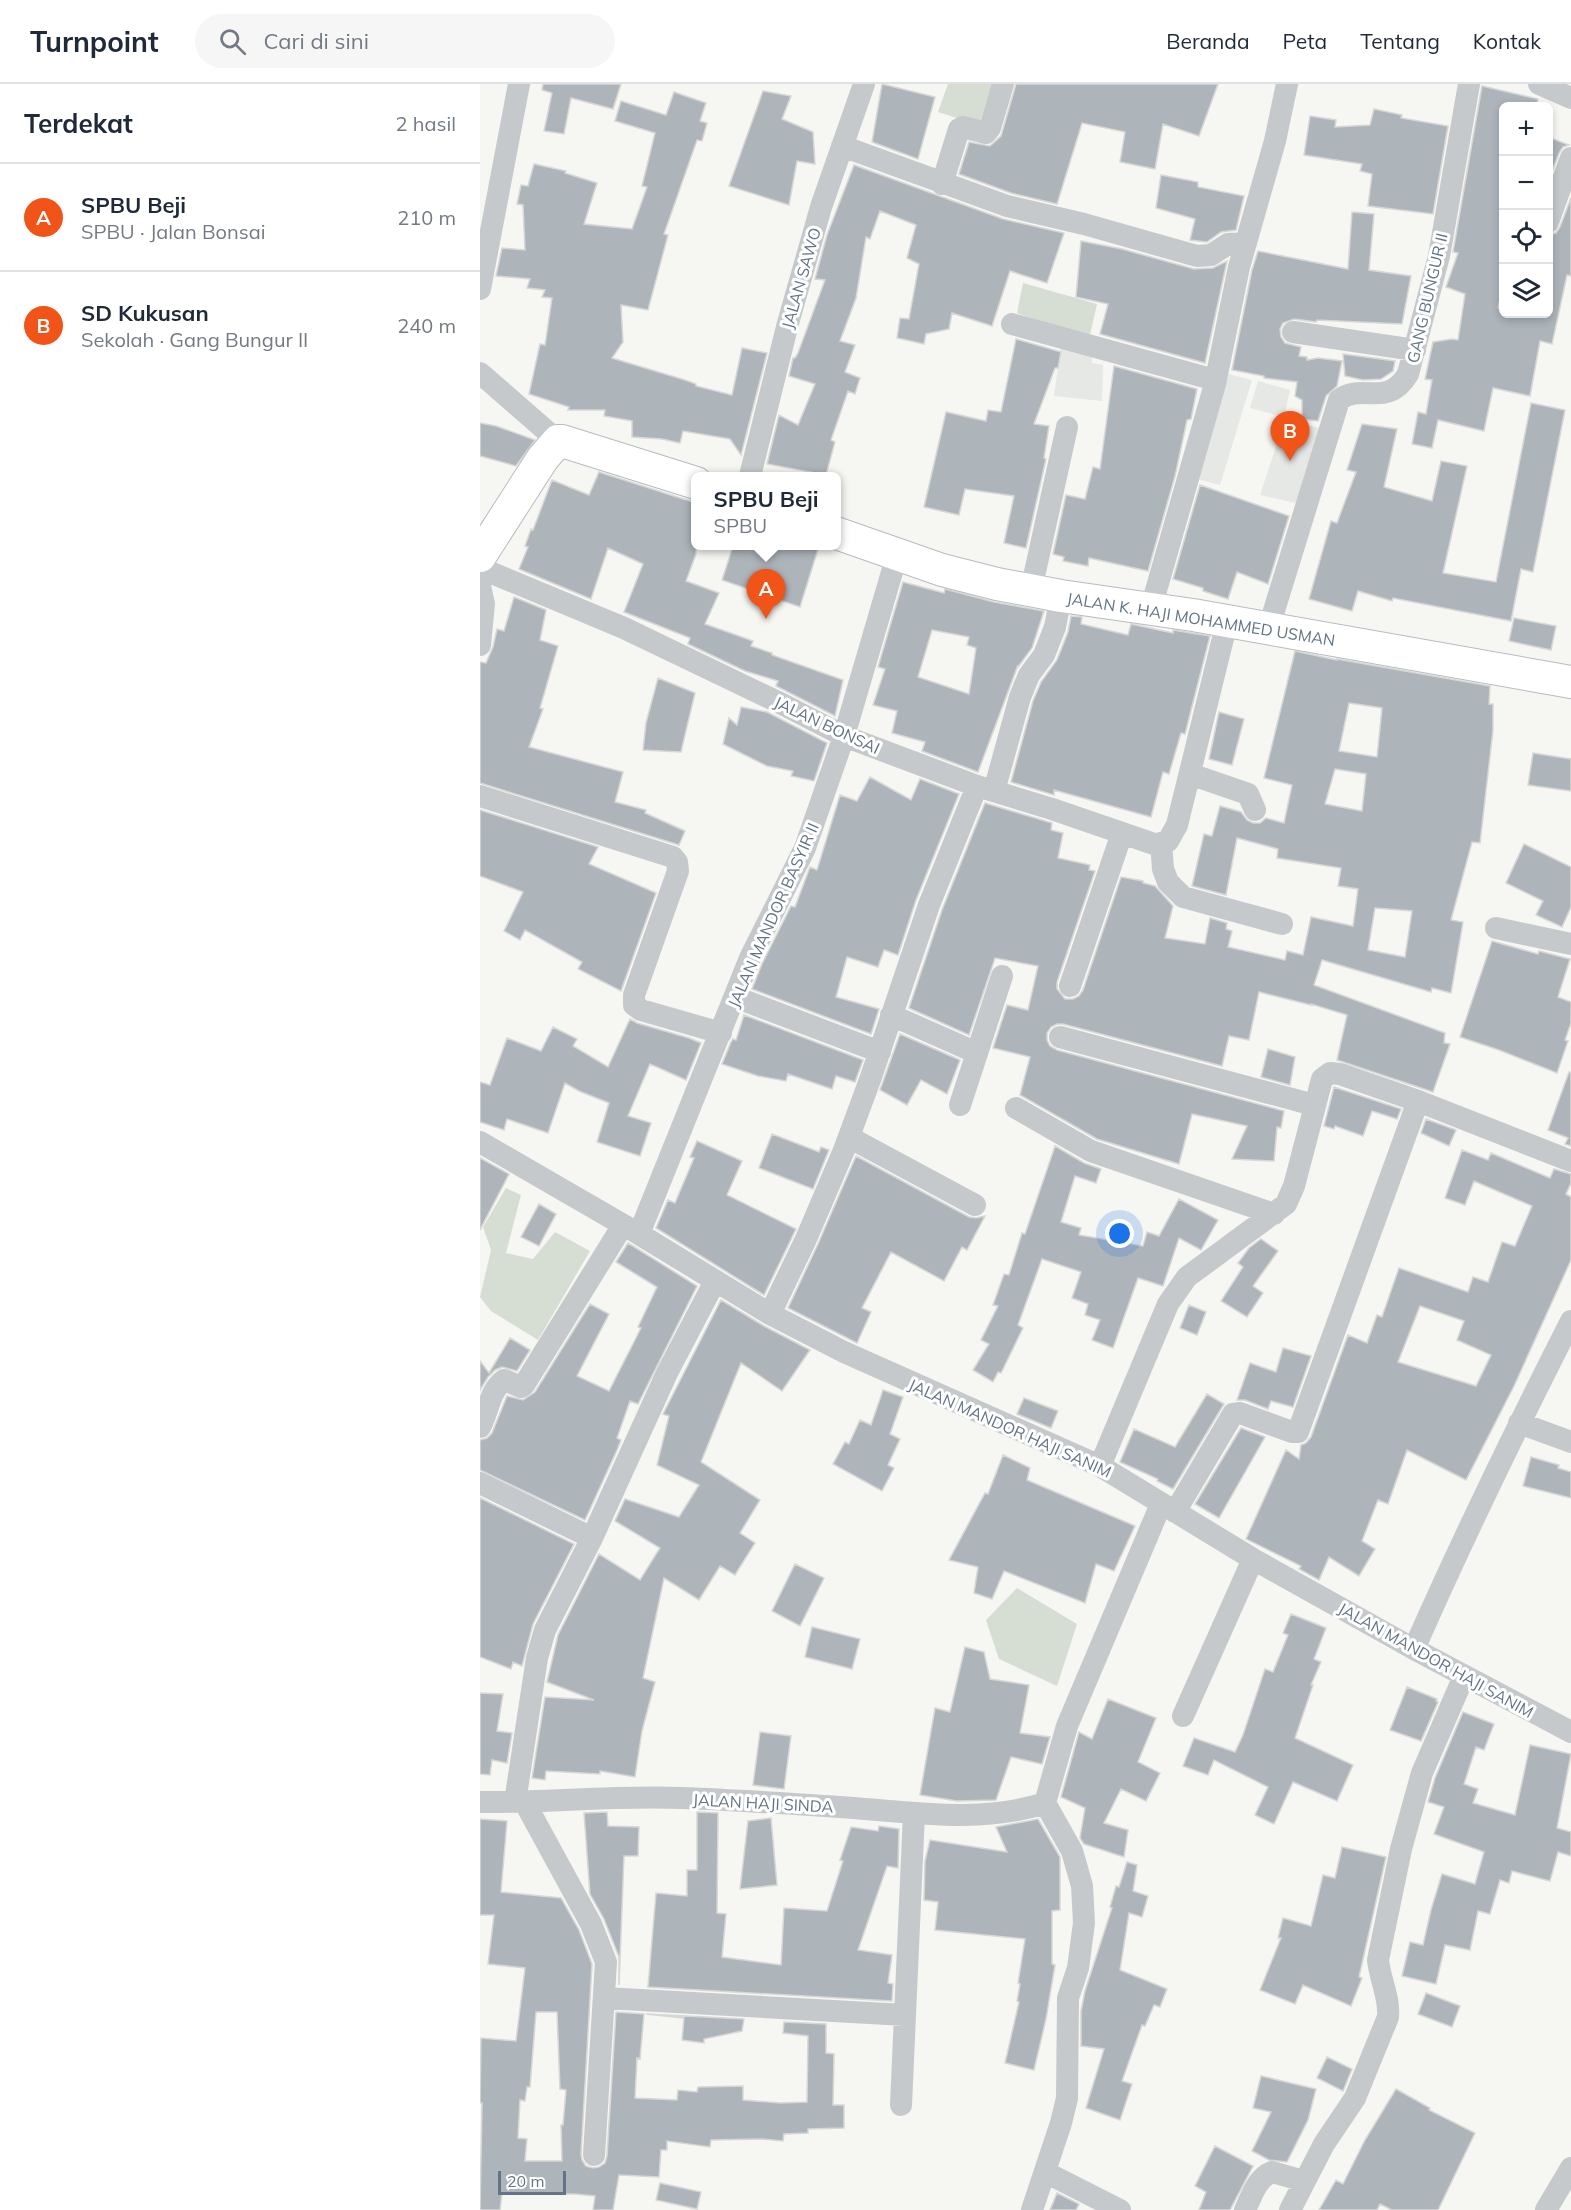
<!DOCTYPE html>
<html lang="id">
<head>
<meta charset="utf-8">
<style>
  :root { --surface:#fff; --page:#f6f6f7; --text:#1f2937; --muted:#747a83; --line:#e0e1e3; --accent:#f25317 }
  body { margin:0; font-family:Mulish,sans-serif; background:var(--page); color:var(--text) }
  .controls { position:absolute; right:18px; top:18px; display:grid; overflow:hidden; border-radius:9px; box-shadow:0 3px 9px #0003 }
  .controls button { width:54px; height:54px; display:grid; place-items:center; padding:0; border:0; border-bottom:2px solid var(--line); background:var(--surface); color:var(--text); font:30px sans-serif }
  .scale { position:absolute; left:18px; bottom:15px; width:68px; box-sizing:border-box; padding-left:6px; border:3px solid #627486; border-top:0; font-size:16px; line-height:21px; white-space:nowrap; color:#627486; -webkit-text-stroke:4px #fff; paint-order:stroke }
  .you { position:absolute; left:640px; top:1150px; width:21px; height:21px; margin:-15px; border:4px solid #fff; border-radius:50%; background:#1a73e8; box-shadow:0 0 0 9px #1a73e833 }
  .badge { display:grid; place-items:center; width:39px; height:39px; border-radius:50%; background:var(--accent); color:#fff; font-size:20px; font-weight:700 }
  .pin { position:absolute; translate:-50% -50px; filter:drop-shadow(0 2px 3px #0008) }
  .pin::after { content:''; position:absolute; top:32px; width:21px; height:18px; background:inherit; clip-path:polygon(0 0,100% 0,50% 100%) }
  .popup { position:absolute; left:211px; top:388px; width:150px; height:78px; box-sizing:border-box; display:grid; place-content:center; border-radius:9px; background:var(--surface); filter:drop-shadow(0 2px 4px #0005); font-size:20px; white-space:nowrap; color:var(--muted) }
  .popup b { font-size:22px; color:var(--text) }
  .popup::after { content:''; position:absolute; left:50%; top:100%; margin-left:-12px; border:12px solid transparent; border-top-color:var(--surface) }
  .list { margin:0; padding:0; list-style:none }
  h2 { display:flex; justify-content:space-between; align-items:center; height:78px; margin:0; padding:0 24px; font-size:26px }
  h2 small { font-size:20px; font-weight:400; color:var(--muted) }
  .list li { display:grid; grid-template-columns:39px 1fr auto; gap:18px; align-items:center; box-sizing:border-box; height:108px; padding:0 24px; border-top:2px solid var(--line) }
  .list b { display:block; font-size:22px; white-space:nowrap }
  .list p { margin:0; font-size:20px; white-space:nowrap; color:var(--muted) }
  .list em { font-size:20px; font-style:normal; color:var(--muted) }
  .icon { flex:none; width:33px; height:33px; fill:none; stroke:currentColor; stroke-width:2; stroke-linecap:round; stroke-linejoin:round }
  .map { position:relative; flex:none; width:1091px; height:2126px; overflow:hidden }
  header { display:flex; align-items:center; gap:36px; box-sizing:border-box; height:84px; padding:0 30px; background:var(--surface); border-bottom:2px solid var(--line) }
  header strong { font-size:28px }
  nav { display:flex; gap:33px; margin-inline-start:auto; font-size:21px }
  .search { width:420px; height:54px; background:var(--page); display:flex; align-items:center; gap:15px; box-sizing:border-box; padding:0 21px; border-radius:33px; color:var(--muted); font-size:22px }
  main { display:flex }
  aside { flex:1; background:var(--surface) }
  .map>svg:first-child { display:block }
  .built { fill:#e6e8e5 }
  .green { fill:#d6ded3 }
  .building { fill:#adb5bb; stroke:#d7d7d5; stroke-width:1.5; fill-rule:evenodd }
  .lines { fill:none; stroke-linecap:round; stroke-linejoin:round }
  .secondary-casing { stroke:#b7bcc1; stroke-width:34 }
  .street { stroke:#c5c9cc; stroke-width:22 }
  .secondary { stroke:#fff; stroke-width:32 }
  .labels { text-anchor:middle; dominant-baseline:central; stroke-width:6; stroke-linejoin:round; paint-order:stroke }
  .street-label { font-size:16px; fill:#627486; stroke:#fff }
</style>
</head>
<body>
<header>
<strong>Turnpoint</strong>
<div class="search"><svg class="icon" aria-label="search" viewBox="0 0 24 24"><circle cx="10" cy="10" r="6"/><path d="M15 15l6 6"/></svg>Cari di sini</div>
<nav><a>Beranda</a><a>Peta</a><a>Tentang</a><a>Kontak</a></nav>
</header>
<main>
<aside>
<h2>Terdekat<small>2 hasil</small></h2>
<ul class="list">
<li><span class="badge">A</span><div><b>SPBU Beji</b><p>SPBU · Jalan Bonsai</p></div><em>210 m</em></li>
<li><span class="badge">B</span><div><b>SD Kukusan</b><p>Sekolah · Gang Bungur II</p></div><em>240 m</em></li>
</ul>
</aside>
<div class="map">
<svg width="1091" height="2126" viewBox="0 0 1091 2126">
  <rect width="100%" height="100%" fill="#f6f6f2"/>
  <path class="built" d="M581,261L612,268V279L623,281L622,317L574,312Z
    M740,288L772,296L740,401L710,393Z
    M778,297L810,306L804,333L770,324Z
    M805,336L840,344L816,419L780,411Z"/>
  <path class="green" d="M468,0H512L499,41L458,28Z
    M543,199L617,220L609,255L537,229Z
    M26,1104L41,1111L26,1169L53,1175L75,1148L110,1167L58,1256L11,1227L0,1213L11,1166L3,1143Z
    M537,1504L597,1540L577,1602L519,1575L506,1536Z"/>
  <path class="building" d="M63,0H141L133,25L91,14L84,50L64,47L72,9L62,6Z
    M402,0L455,13L438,75L392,58Z
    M536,0H738L719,52L683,40L675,85L640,78L645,48L602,39L577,120L531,109L479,90L489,58L510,62L521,52Z
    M1002,2L1058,15L1057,22H1023V202L1018,224L1023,225V230H1068V151L1076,149L1080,143L1091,114V192L1087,191L1072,260L1060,257L1050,312L1013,304L1004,347L958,336L952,364L932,360L938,328L946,330L952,296L945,295L953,258L972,255L978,256L985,210L966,203L978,169L973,168Z
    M283,7L311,12L302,35L333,48L335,80L317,77L309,121L249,102Z
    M194,8L226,19L220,37L227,39L222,57L217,56L184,150L188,151L168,226L141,221L143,258L132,274L205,296L216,300V302L252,311L262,264L287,269L261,371L250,355L203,347L200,359L182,355L152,353V337L124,332L125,326H88L89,323L49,310L60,260L65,261L72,214L62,213L65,206L47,204L50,195L16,192L22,164L45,166L43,121L37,120L41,101L48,102L54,80L86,87L85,89L117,99L104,140L152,145L167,103L162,102L175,49L135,37L141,17L186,31Z
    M894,25L922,31L921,34L968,42L953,130L888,122L892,90L880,87L882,80L824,71L830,32L856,36L855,43L890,41Z
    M1068,53L1089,61L1083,63L1079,69L1068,97Z
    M374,81L523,135L584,149L567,199L530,187L512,242L472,229L469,245L446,250L444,260L417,254L420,234L429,235L439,180L427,174L436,141L400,127L390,155L386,153L376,214L360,257L375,261L365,288L380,294L375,310L368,307L351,356L355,358L346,391L287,380L299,331L318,341L335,300L309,292L313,274H315L318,269L345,196L335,195L347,151Z
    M681,91L718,98V103L764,112L756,146L741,148L727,158L710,156L715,135L676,124Z
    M872,128L894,130L889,186L931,192L922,240L837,236L836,238L814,235L803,239L800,245L801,253L805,259L821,263L819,272L827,273V276L838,274L862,277L857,302L846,312L838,337L822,335V316L815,312L817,298L784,294V292L752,286L772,186L778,167L868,185Z
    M601,157L642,165L714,185L733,184L747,177L725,279L620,250L628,220L596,213Z
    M536,255L581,268L578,284H575L554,340L569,342L564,374L566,375L546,464L524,459L534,412L485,405L479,431L444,423L466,328L506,337L508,326L521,328Z
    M863,270L915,277L913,287L901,295L883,296L865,292Z
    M634,282L717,305L711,335L707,336L695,392L668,487L609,474L608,482L583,477L584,473L573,470L586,411L605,415L613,383L620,385Z
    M1051,319L1085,326L1053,488L1041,485L1031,537L913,514L912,517L878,507L872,527L829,515L851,437L857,439L876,388L867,386L882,340L917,345L904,403L952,417L961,377L987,382L963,489L1016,498Z
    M0,339L16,342L55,356L36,382L0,372Z
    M119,388L216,419V470L206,497L239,509L225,540L273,557L271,562L292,569V571L363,596L355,632L296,602L298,597L265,587L208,560L210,554L144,528L163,480L128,464L111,515L39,485L48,463L45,462L51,445L53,446L72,396L109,411Z
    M720,401L809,432L788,500L757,488L748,515L723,507V504L693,495Z
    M253,462H339L320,523L242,496Z
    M423,498L464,509L465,505L514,518L564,527L552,564L538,583V581L498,688L442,667L445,658L412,649L417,627L393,621L405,585L398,583ZM452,546L489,553L487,561L496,564L489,610L438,593Z
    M34,513L66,526L60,556L78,562L60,624L63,625L49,663L143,688L135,718L166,726L165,729L205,747L199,761L0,699V578L6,579L13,563L17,545L24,547Z
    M591,532L602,533L601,540L648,551L651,540L693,549V546L730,552L705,650L701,649L689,690L683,688L671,733L574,706V711L531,698L553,617L561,598L577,576L588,548Z
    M1034,534L1076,542L1071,566L1029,557Z
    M815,567L857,576V575L1010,602L1009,620H1013V646L1000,759L992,758L971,836L983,838L971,909L952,904L951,908L842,876L834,901L965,949L964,959L970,960L953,1008L857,976L867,931L831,920V921L779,908L769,956L749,952L742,982L583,940H577L571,943L567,949V956L570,962L577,966L804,1027L801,1044L797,1043L794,1077L752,1075L767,1042L712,1030L699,1080L617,1055L540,1011L550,973L513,964L527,921L548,926L558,882L515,874L489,951L429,924L462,826L505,719L572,739L571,746L583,749L578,774L610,781L609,786L615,787L577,898V905L585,915H593L599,912L603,906L641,793L663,797V799L675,802L693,822L685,854L725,860L730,834L747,839L746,845L752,847L748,863L805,876L807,867L823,871L831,833L873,842L878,805L858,802L861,784L797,774L798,765L757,754L746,811L712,802L724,750L732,752L740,722L761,728L767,736L773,739H780L786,734L804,739L812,701L784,694ZM869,619L902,624L897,673L859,667ZM855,685L886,690L882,727L845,720ZM895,824L932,827L925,873L888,866Z
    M178,594L215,609L201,668L163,666L166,639Z
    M261,623L287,628L347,659L334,697L311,692L313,687L287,682L243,660L249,634L257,641Z
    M739,628L764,635L752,681L729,675Z
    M1053,669L1091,675V707L1048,701Z
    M390,693L431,716L440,695L479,710L436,816L418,871L404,866L398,883L367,873L356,913L399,925L391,950L272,905L282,880L311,822L315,823L330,783L337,786L360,711L377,717Z
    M0,726L118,763L109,780L176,809L141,907L98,885L102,878L45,846L40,856L24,847L43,808L0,792Z
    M1044,760L1091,783V823L1082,843L1056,831L1063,817L1026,799Z
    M1012,857L1058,870L1059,867L1090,875L1078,913L1091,918V939L1085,956L1088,957L1077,989L1019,966L980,953Z
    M264,931L383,976L375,998L356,992L352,1005L308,990L306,997L278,992L242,980L251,958L253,955L256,956Z
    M150,935L157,939L209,954L221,959L206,996L170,980L148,1032L171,1039L160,1072L117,1058L129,1019L99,1007L85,999L68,1049L27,1035L24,1046L0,1038V998L10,1001L27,954L61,967L73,943L97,955L93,962L128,983Z
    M420,950L480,976L467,1010L441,996L427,1021L400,1006Z
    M788,965L815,973L810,1001L781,993Z
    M1089,988L1091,989V1062L1085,1060L1088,1054L1068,1046Z
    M854,1003L921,1025L917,1035L892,1027L883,1052L855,1042L854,1045L844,1042Z
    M946,1035L976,1046L969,1062L941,1049Z
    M292,1050L339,1068L341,1063L349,1066L333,1105L279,1084Z
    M217,1057L262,1077L247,1111L316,1145L284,1211L176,1144L188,1116L195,1119L214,1074L210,1073Z
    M575,1062L604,1079L621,1085L616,1099L595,1092L581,1138L601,1144L599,1151L663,1162L667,1148L679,1152L699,1115L738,1136L721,1166L699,1154L683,1202L658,1194L633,1264L612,1256L620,1236L605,1231L608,1220L592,1214L601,1188L562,1175L538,1241L543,1244L521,1289L518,1288L513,1298L493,1286L509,1260L501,1256L518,1222L513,1221L524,1190L529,1191L542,1149L545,1150Z
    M982,1066L1008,1076L1011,1069L1070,1094L1074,1085L1091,1090V1099L1086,1110L1091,1113V1176L1034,1302L986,1396L927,1366L908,1420L898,1416L882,1457L895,1465L879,1492L849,1473L839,1496L819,1485L821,1482L766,1455L806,1366L819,1375L821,1361L826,1359L831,1353L868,1251L887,1259L897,1231L902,1233L919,1184L988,1208L993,1193L1008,1198L1022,1158L1035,1162L1052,1122L994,1097L985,1121L965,1114ZM940,1222L984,1237L977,1256L1011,1271L996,1302L918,1278Z
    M376,1072L489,1133L496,1134L505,1132L487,1166L482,1163L464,1197L411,1168L382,1224L391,1228L377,1259L308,1224L338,1160Z
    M0,1074L29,1090L0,1146Z
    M59,1120L76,1130L59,1162L41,1153Z
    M781,1155L798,1167L773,1202L783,1209L767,1233L741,1217L763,1183L758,1179L769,1164Z
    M148,1159L217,1202L158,1320L150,1317L137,1354L141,1356L137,1366L105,1436L0,1386V1356L7,1354L12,1349L27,1312L43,1316L55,1308L110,1220L129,1230L97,1292L129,1307L161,1244L158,1243L177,1203L136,1178Z
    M241,1216L284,1242L330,1266L302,1307L261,1279L221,1378L280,1416L260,1449L275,1459L255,1491L240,1482L219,1516L184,1494L163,1594L175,1598L162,1647L155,1693L120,1687V1690L66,1687L65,1696L52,1694L65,1613L114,1616L67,1598L78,1551L119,1470L160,1496L180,1464L135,1437L145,1415L199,1433L219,1401L177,1381L189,1332L183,1330Z
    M709,1221L726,1228L717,1251L700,1244Z
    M30,1254L50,1266L37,1287L22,1283L15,1286L8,1293L0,1306V1277L9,1289Z
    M803,1264L831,1272L813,1323L791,1317L788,1325L765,1316H757L770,1279L796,1288Z
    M403,1306L423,1313L410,1350L420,1355L408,1381L414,1384L402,1407L353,1380L365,1358L369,1360L380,1336L391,1341Z
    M727,1310L744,1320L693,1405L677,1397L678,1395L640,1378L654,1345L695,1363Z
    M544,1314L578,1327L571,1344L537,1330Z
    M761,1344L785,1353L739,1434L715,1420Z
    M523,1371L550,1384L547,1396L655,1442L634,1487L616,1480L605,1519L524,1487L512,1515L494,1509L498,1483L469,1476L505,1409L508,1410Z
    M1051,1373L1079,1381L1078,1384L1091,1388V1414L1043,1402Z
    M0,1414L94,1460L53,1540L42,1582L33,1578L31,1585L0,1573Z
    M315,1480L344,1494L320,1542L292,1527Z
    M811,1530L846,1544L834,1575L841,1578L831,1601H833L815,1654L873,1681L857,1717L813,1698L794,1740L775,1731L788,1703L734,1676L728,1691L703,1682L714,1654L755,1668L763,1651L785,1585L793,1588L808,1551L803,1549Z
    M332,1543L380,1555L372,1585L325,1573Z
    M485,1563L504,1568L510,1595L549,1601L540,1649L570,1653L562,1680L531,1673L516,1716L477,1717L440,1711L455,1624L470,1628Z
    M927,1603L957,1615L956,1617L958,1618L941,1657L910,1646Z
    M0,1609L23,1610L17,1647L32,1649L27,1679L12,1676L10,1691L0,1690Z
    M628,1615L676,1634L658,1678L680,1689L666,1717L641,1705L624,1739L648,1746L644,1773L604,1760L600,1754L605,1724L581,1713L599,1648L612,1655Z
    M983,1628L1014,1640L1004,1666L996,1663L984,1700L998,1705L993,1719L1035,1731L1050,1661L1091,1670L1077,1744L1091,1748V1772L1078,1768L1070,1797L1032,1787L1029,1799L1020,1796L1010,1830L998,1827L990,1866L965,1861L956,1900L922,1892L930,1858L943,1861L951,1826L962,1790L995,1800L1004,1768L954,1750L964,1723L948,1718L955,1694Z
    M280,1648L311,1652L304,1705L273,1701Z
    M127,1728L128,1742L159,1743L158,1772H144L139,1901V1873L124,1835L110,1810L104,1729Z
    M217,1728L238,1729L237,1829L246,1830L242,1873L301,1881L304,1824L347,1827L363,1777L360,1776L371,1743L398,1747L399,1742L419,1745L418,1784L407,1782L378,1866L412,1871L408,1899L413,1900L412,1917L168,1903L176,1809L207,1812V1786H217Z
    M291,1734L297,1801L260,1805L268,1737Z
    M0,1735L27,1737L21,1808L81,1814L99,1846L112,1880L101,2070L102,2076L106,2082L113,2084L119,2083L125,2079L127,2072L136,1928L164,1930L160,1975L157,1974L155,2014L197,2016L198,2006L217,2008L218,2003L263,2002V2016L301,2019L327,2018L328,1952L303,1949L304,1938L346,1940V1969L354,1970L353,2021H364V2044L328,2045V2049L304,2050L303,2057L281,2055L231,2056L230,2063L187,2057V2066H181L179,2093L139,2091L133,2126H113L115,2112L94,2110H22L20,2126H0L2,2019H0L1,1954L36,1957L45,1884L8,1880L14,1831H0ZM56,1928H77L80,2005L86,2006L83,2041H81L82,2077H45L47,2055L38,2054L40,2016L45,2017L47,2003H50Z
    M558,1735L580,1773V1826L572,1827V1880L575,1881L566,1935L554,1986L525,1979L539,1918L537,1917L540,1900L538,1899L545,1855L455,1846L458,1818L444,1816L445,1777L450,1756L527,1768L516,1743Z
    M862,1763L906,1773L879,1893L882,1894L871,1922L823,1901L815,1920L780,1906L801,1854H798L803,1834L831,1842L843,1791L855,1794Z
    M647,1778L657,1781L653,1807L668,1812L662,1833L649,1829L640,1886L687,1905L680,1923L674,1921L665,1942L662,1941L642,1997L652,2000L640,2036L606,2024L624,1965L601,1962V1927L605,1907L632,1824L630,1823L636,1802L639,1803Z
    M946,1909L980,1922L972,1943L938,1930Z
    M166,1930L264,1935L262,1947L224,1955V1959L202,1956L204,1934Z
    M847,1973L872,1985L863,2007L837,1994Z
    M781,1992L836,2005L828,2036L807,2078L789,2076L772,2067L791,2028L773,2024Z
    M916,2005L950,2024L949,2026L995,2049L958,2126H912L900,2120L897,2126H839L856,2096L863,2100L885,2056Z
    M735,2062L773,2082L750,2126H719L726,2108L715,2102Z
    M180,2099L221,2108L217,2125L176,2116Z
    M577,2109L599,2120L596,2126H570Z"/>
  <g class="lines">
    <g class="secondary-casing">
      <path id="secondary" d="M356,449L462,486L517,500L581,512L713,531L1091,598
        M0,472L63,374L78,357H82L216,399"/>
    </g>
    <path class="street" d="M1059,0L1091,14
      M362,62L527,122L604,140L717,172L731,171L748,160L766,159
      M462,100L479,45L483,43L506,49L510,44L523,0
      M1068,138L1091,74
      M0,205L39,0
      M532,240L735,296
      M813,248L935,266
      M0,289L78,357
      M270,392L308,239L341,123L384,0
      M0,484L144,544L304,621L364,652L497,702L572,725L677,761L688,757L697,741L747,538
      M0,502L4,520L0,561
      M551,506L587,343
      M671,524L735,300L759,183L795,57L807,0
      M788,546L859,316C882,298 907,325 928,290L959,172L989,0
      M710,690L768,710L775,726
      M514,707L540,613L549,591L564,571L575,543L581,512
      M0,712L193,773L197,778L198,787L154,911V921L161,926L241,949
      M681,759L683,785L688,798L703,813L802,840
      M1016,844L1091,860
      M590,902L642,749
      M255,913L400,968
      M411,931L497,969L522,892
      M580,953L834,1021
      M480,1021L497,969
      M536,1024L611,1067L794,1130
      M370,1051L378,1058L495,1121
      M0,1058L159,1150L290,1230L364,1268L620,1382L773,1475L934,1565L1091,1648
      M159,1150L270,874L325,764L364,652L417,471
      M290,1230L326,1155L364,1066L391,993L449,821L497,702
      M1039,1339L1091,1358
      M0,1343C9,1327 9,1307 24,1296L41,1303L44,1301L143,1141
      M620,1382L688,1220L707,1193L806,1120L814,1102L842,995L850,989L860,990L938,1017L1091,1077
      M0,1399L112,1454L187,1289L235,1197
      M695,1428L753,1330L760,1329L812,1348H818L938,1017
      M934,1565C983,1454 1036,1345 1091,1237
      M703,1632L773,1475
      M0,1718C67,1719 134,1711 201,1714C259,1716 317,1720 374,1724C437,1729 504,1739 565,1719
      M35,1718L57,1574L65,1546L112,1454
      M45,1719L111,1840L126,1878L114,2071
      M125,1914L425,1931
      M421,2021L434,1729
      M565,2088L640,2126
      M552,2126L581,2039L587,2014L588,1914L598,1884L604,1839L602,1802L592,1767L565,1719L587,1642L681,1420
      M765,2126C772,2111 777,2094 792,2088L824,2097
      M810,2126L844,2060L875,2014L908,1933C910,1914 900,1896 898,1876L921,1765L942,1689L984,1592
      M1066,2126L1091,2084"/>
    <use href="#secondary" class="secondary"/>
  </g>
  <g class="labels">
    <g class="street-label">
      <text transform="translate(321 194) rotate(-74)">JALAN SAWO</text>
      <text transform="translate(947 214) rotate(-77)">GANG BUNGUR II</text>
      <text transform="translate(721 535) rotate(9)">JALAN K. HAJI MOHAMMED USMAN</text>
      <text transform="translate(347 641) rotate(25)">JALAN BONSAI</text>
      <text transform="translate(293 831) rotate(-66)">JALAN MANDOR BASYIR II</text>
      <text transform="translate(530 1344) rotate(24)">JALAN MANDOR HAJI SANIM</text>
      <text transform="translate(956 1576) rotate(29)">JALAN MANDOR HAJI SANIM</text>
      <text transform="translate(283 1719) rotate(3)">JALAN HAJI SINDA</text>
    </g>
  </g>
</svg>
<div class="controls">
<button>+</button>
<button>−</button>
<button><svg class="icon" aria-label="locate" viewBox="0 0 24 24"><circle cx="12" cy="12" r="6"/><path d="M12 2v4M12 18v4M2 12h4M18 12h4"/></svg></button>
<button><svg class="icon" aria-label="layers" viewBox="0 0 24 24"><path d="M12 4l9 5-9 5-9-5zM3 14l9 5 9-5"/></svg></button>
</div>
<div class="scale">20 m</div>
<div class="you"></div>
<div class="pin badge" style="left:286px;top:535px">A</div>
<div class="popup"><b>SPBU Beji</b>SPBU</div>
<div class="pin badge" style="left:810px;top:377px">B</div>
</div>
</main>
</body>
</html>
